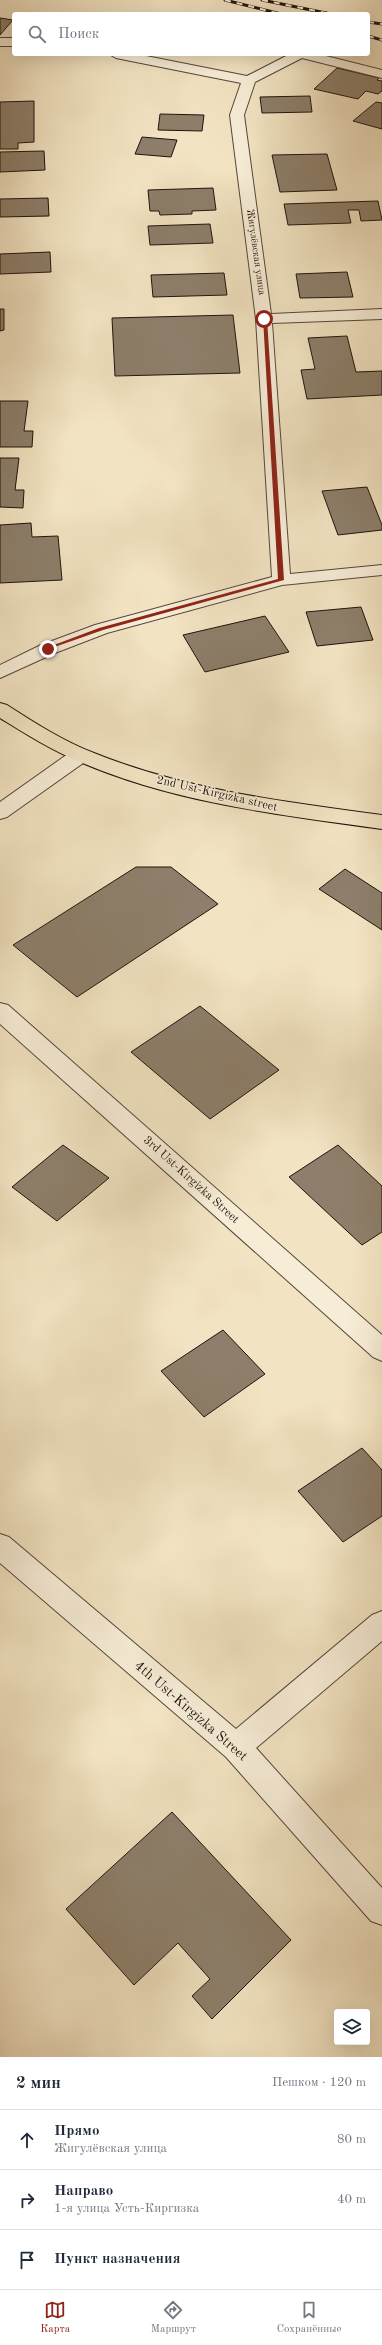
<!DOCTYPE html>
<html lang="ru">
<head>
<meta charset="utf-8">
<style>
  :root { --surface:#fff; --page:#f6f6f7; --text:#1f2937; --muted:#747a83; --line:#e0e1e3; --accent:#8f2418 }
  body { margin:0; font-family:"Old Standard TT",serif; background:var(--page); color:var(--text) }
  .controls { position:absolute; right:12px; bottom:12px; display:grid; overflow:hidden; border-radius:4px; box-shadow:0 4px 16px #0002 }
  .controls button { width:36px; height:36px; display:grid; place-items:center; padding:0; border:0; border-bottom:1px solid var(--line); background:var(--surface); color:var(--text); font:20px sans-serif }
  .stop { position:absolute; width:12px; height:12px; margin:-9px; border:3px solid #8f2418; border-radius:50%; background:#fff }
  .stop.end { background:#8f2418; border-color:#fff; box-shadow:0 1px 4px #0008 }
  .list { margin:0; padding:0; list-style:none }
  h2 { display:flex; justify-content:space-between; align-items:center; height:52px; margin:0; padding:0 16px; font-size:17px }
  h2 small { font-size:13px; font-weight:400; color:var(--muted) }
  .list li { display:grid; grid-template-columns:26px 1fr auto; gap:12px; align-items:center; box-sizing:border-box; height:60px; padding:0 16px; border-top:1px solid var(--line) }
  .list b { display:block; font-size:15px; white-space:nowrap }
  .list p { margin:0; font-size:13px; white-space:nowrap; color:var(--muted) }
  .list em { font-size:13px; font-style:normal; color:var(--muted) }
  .icon { flex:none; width:22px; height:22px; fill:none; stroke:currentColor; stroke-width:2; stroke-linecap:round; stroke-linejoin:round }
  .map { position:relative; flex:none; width:382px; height:2057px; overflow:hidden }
  .search { position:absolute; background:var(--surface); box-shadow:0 4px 16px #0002; left:12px; right:12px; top:12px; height:44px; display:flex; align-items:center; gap:10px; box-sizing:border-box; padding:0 14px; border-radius:4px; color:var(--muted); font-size:15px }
  .sheet { height:232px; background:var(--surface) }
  nav { display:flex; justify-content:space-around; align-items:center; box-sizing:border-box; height:56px; border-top:1px solid var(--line); background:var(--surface); font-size:11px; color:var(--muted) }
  nav a { display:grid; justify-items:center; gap:2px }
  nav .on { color:var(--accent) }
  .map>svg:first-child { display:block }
  .building { fill:#8d7f6b; stroke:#1f130c }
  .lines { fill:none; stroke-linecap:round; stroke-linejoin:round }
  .minor-casing { stroke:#54473a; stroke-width:2 }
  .major-casing { stroke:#1f130c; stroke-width:2 }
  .minor { fill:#f7edd7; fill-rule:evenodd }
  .major { fill:#f2e3c2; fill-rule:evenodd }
  .rail-casing { stroke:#1f130c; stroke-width:3 }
  .rail { stroke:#f7edd7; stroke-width:2; stroke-dasharray:6; stroke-linecap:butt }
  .route { fill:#8f2418 }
  .labels { text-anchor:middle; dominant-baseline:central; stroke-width:3; stroke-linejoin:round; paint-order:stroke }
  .far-street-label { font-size:10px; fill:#1f130c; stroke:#f7edd7 }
  .street-label { font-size:12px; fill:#1f130c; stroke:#f7edd7 }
  .near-street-label { font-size:14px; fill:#1f130c; stroke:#f7edd7 }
</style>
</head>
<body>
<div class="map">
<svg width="382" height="2057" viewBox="0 0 382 2057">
  <rect width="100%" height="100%" fill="#f2e3c2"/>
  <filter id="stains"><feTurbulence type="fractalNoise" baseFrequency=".005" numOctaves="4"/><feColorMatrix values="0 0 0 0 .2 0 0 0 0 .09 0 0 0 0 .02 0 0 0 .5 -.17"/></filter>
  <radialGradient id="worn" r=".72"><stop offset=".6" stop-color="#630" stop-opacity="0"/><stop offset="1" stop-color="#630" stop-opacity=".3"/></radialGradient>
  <path class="building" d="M0,18L13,20L0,35Z
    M337,68L379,78L377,80L382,81V91L378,94L366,91L358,99L314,89Z
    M310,96L312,112L262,113L260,97Z
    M34,101V142L18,143V149H0V102Z
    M376,102L382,103V129L353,121Z
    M160,114L204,115L202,131L158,130Z
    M142,137L177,140L171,157L135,154Z
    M44,151L45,170L0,172V152Z
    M327,154L337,190L280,192L272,155Z
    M213,188L216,210L192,211V214L160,215L159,211H150L148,190Z
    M48,198L49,216L0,217V199Z
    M378,201L382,220L361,221L359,210H348L351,223L288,225L284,204Z
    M210,224L213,243L150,245L148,226Z
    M50,252L51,272L0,274V254Z
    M347,272L353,297L300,298L296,274Z
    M224,273L227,295L153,297L151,275Z
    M0,309H4V330L0,331Z
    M233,315L240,373L115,376L112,318Z
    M347,336L356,372L382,371V395L307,399L301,370L315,369L308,338Z
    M0,401H28L24,431H33L32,447H0Z
    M0,458H19L15,490H24L23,508L0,507Z
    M367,487L382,525V530L338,535L322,491Z
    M31,523L32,537L58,536L62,580L0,583V525Z
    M361,607L373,640L317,646L306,612Z
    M265,616L289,652L205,672L183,635Z
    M136,867H171L218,904L77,997L13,945Z
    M345,869L382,893V930L319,889Z
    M200,1006L279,1070L210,1119L131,1052Z
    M63,1145L109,1178L57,1221L12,1187Z
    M338,1145L382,1186V1232L362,1245L289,1177Z
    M223,1330L265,1374L204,1417L161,1371Z
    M362,1448L382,1470V1516L343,1542L298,1491Z
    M172,1812L291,1940L212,2019L192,1996L210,1979L178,1943L134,1985L66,1909Z"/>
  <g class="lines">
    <g class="minor-casing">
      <path id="minor" d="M0,38H14V46H0Z
        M109,54H136L247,76L290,54H318L382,70V78L302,58L255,82L244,115L271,314L382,309V319L272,323L290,574L382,565V575L282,585L107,633L55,653L0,678V665L41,645L95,625L272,577L256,319L230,115L241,83L116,58Z
        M79,750L86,751L89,756L86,761L7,817L0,819V802L72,751Z
        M0,1003L8,1005L382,1335V1361L373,1357L0,1024Z
        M0,1534L9,1537L236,1729L372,1615L382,1611V1641L256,1748L382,1888V1925L371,1921L226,1757L0,1563Z"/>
    </g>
    <g class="major-casing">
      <path id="major" d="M0,703L7,705C35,723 63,741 94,753C186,790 285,802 382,815V829C280,815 175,803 80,762C51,750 26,734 0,718Z"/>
    </g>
    <use href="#minor" class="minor"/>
    <use href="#major" class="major"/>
    <g class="rail-casing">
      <path id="rail" d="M225,0L281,14
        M262,0L331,14
        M368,22L382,24
        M368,36L382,40"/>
    </g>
    <use href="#rail" class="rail"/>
  </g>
  <path class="route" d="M263,318L267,319L284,580L103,630L46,650V648L99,628L278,579Z"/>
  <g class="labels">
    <g class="far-street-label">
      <text transform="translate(256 252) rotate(82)">Жигулёвская улица</text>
    </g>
    <g class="street-label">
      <text transform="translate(217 794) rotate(13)">2nd Ust-Kirgizka street</text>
      <text transform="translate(191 1180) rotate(42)">3rd Ust-Kirgizka Street</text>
    </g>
    <g class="near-street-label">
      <text transform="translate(191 1711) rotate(41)">4th Ust-Kirgizka Street</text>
    </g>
  </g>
  <rect width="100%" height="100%" filter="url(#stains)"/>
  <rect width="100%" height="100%" fill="url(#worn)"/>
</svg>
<div class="controls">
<button><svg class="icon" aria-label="layers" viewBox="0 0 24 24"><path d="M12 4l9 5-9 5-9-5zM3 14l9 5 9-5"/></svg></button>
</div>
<div class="stop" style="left:264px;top:319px"></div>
<div class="stop end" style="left:48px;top:649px"></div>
<div class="search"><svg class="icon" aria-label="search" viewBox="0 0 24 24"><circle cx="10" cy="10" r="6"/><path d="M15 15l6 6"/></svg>Поиск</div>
</div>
<section class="sheet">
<h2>2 мин<small>Пешком · 120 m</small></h2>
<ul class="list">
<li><svg class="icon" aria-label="ahead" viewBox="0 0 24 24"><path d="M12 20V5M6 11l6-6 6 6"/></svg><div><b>Прямо</b><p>Жигулёвская улица</p></div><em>80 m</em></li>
<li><svg class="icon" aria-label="right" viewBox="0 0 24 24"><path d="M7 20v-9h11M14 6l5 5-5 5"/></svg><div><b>Направо</b><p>1-я улица Усть-Киргизка</p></div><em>40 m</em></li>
<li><svg class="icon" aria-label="arrive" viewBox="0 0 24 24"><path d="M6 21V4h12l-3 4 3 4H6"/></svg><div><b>Пункт назначения</b></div></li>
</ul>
</section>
<nav>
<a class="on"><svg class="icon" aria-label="map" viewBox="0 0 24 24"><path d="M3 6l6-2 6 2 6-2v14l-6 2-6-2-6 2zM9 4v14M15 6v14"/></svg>Карта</a>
<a><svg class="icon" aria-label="directions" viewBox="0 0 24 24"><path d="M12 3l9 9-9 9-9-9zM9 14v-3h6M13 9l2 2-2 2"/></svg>Маршрут</a>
<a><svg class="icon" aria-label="saved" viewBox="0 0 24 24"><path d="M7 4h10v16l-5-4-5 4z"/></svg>Сохранённые</a>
</nav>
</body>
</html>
